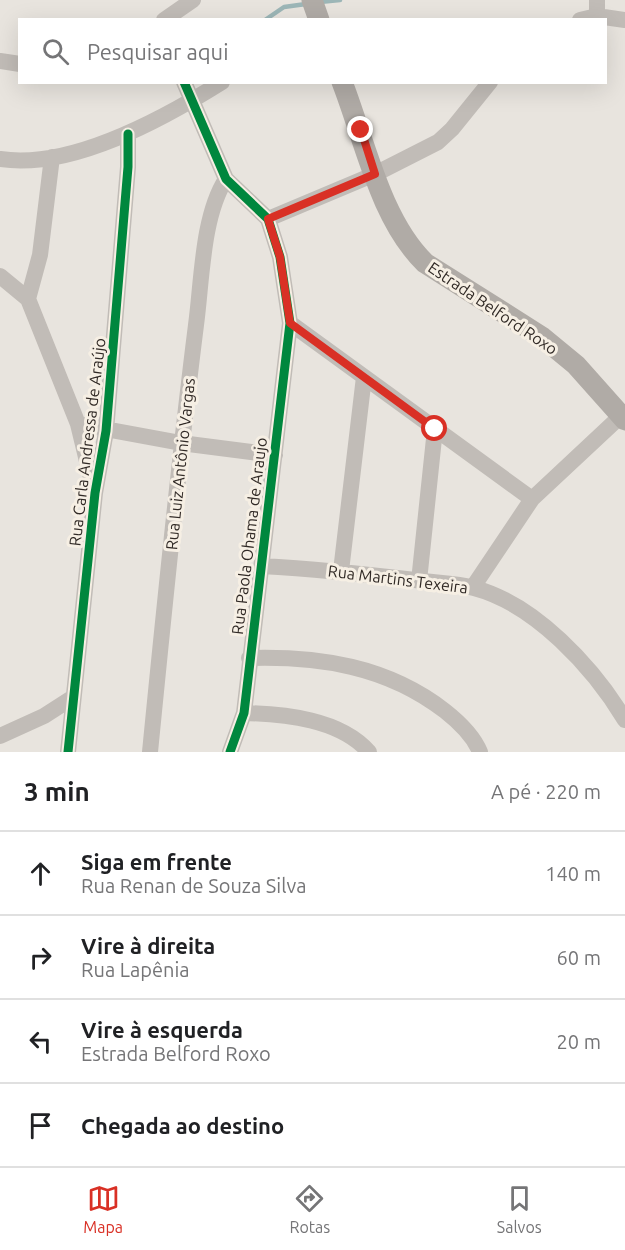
<!DOCTYPE html>
<html lang="pt">
<head>
<meta charset="utf-8">
<style>
  :root { --surface:#fff; --page:#f6f6f6; --text:#202124; --muted:#757577; --line:#e0e0e0; --accent:#d93025 }
  body { margin:0; font-family:Ubuntu,sans-serif; background:var(--page); color:var(--text) }
  .stop { position:absolute; width:18px; height:18px; margin:-14px; border:4px solid #d93025; border-radius:50%; background:#fff }
  .stop.end { background:#d93025; border-color:#fff; box-shadow:0 2px 6px #0008 }
  .list { margin:0; padding:0; list-style:none }
  h2 { display:flex; justify-content:space-between; align-items:center; height:78px; margin:0; padding:0 24px; font-size:26px }
  h2 small { font-size:20px; font-weight:400; color:var(--muted) }
  .list li { display:grid; grid-template-columns:39px 1fr auto; gap:18px; align-items:center; box-sizing:border-box; height:84px; padding:0 24px; border-top:2px solid var(--line) }
  .list b { display:block; font-size:22px; white-space:nowrap }
  .list p { margin:0; font-size:20px; white-space:nowrap; color:var(--muted) }
  .list em { font-size:20px; font-style:normal; color:var(--muted) }
  .icon { flex:none; width:33px; height:33px; fill:none; stroke:currentColor; stroke-width:2; stroke-linecap:round; stroke-linejoin:round }
  .map { position:relative; flex:none; width:625px; height:752px; overflow:hidden }
  .search { position:absolute; background:var(--surface); box-shadow:0 6px 24px #0002; left:18px; right:18px; top:18px; height:66px; display:flex; align-items:center; gap:15px; box-sizing:border-box; padding:0 21px; border-radius:0px; color:var(--muted); font-size:22px }
  .sheet { height:414px; background:var(--surface) }
  nav { display:flex; justify-content:space-around; align-items:center; box-sizing:border-box; height:84px; border-top:2px solid var(--line); background:var(--surface); font-size:16px; color:var(--muted) }
  nav a { display:grid; justify-items:center; gap:3px }
  nav .on { color:var(--accent) }
  .map>svg:first-child { display:block }
  .lines { fill:none; stroke-linecap:round; stroke-linejoin:round }
  .stream { stroke:#9cb6b7; stroke-width:4.5 }
  .minor { stroke:#c1bcb7; stroke-width:16 }
  .major { stroke:#b0aba6; stroke-width:21 }
  .cycleway-casing { stroke:#f6efe4; stroke-width:13 }
  .cycleway { stroke:#00873e; stroke-width:9 }
  .route { stroke:#d93025; stroke-width:8 }
  .labels { text-anchor:middle; dominant-baseline:central; stroke-width:6; stroke-linejoin:round; paint-order:stroke }
  .street-label { font-size:16px; fill:#312a26; stroke:#f6efe4 }
</style>
</head>
<body>
<div class="map">
<svg width="625" height="752" viewBox="0 0 625 752">
  <rect width="100%" height="100%" fill="#e8e4de"/>
  <g class="lines">
    <path class="stream" d="M320,2L340,0
      M265,20L284,7L306,4"/>
    <path class="minor" d="M597,0V16
      M164,20L193,0
      M580,20L597,16L625,20
      M0,61L20,64
      M184,82L226,179L268,219L280,257L290,323L244,713L230,752
      M0,159C71,170 163,119 222,82
      M268,219L375,174L438,142L452,129L490,82
      M0,276L28,299L78,424L93,486
      M28,299L40,255L52,157
      M290,323L532,499
      M78,424L181,443L275,455
      M261,566C313,569 364,574 415,580C434,583 455,583 474,588C535,604 593,667 625,720
      M341,571L364,377
      M419,581L435,429
      M473,587L532,499L625,412
      M249,658C319,656 387,666 445,711C459,722 473,735 480,752
      M244,713C285,714 340,719 369,752
      M0,736L44,716L72,698
      M68,752L95,493L106,431L128,167V134
      M150,752C164,610 178,467 196,325C202,281 202,216 226,179"/>
    <path class="major" d="M312,0L319,20
      M342,82C365,141 380,219 425,263L542,337L576,365L625,420"/>
    <g class="cycleway-casing">
      <path id="cycleway" d="M184,82L226,179L268,219L280,257L290,323L244,713L230,752
        M68,752L95,493L106,431L128,167V134"/>
    </g>
    <use href="#cycleway" class="cycleway"/>
  </g>
  <g class="lines">
    <path class="route" d="M361,130L375,174L268,219L280,257L290,323L435,429"/>
  </g>
  <g class="labels">
    <g class="street-label">
      <text transform="translate(493 308) rotate(34)">Estrada Belford Roxo</text>
      <text transform="translate(87 442) rotate(-83)">Rua Carla Andressa de Araújo</text>
      <text transform="translate(180 464) rotate(-84)">Rua Luiz Antônio Vargas</text>
      <text transform="translate(249 536) rotate(-83)">Rua Paola Ohama de Araujo</text>
      <text transform="translate(398 579) rotate(7)">Rua Martins Texeira</text>
    </g>
  </g>
</svg>
<div class="stop" style="left:435px;top:429px"></div>
<div class="stop end" style="left:361px;top:130px"></div>
<div class="search"><svg class="icon" aria-label="search" viewBox="0 0 24 24"><circle cx="10" cy="10" r="6"/><path d="M15 15l6 6"/></svg>Pesquisar aqui</div>
</div>
<section class="sheet">
<h2>3 min<small>A pé · 220 m</small></h2>
<ul class="list">
<li><svg class="icon" aria-label="ahead" viewBox="0 0 24 24"><path d="M12 20V5M6 11l6-6 6 6"/></svg><div><b>Siga em frente</b><p>Rua Renan de Souza Silva</p></div><em>140 m</em></li>
<li><svg class="icon" aria-label="right" viewBox="0 0 24 24"><path d="M7 20v-9h11M14 6l5 5-5 5"/></svg><div><b>Vire à direita</b><p>Rua Lapênia</p></div><em>60 m</em></li>
<li><svg class="icon" aria-label="left" viewBox="0 0 24 24"><path d="M17 20v-9H6M10 6l-5 5 5 5"/></svg><div><b>Vire à esquerda</b><p>Estrada Belford Roxo</p></div><em>20 m</em></li>
<li><svg class="icon" aria-label="arrive" viewBox="0 0 24 24"><path d="M6 21V4h12l-3 4 3 4H6"/></svg><div><b>Chegada ao destino</b></div></li>
</ul>
</section>
<nav>
<a class="on"><svg class="icon" aria-label="map" viewBox="0 0 24 24"><path d="M3 6l6-2 6 2 6-2v14l-6 2-6-2-6 2zM9 4v14M15 6v14"/></svg>Mapa</a>
<a><svg class="icon" aria-label="directions" viewBox="0 0 24 24"><path d="M12 3l9 9-9 9-9-9zM9 14v-3h6M13 9l2 2-2 2"/></svg>Rotas</a>
<a><svg class="icon" aria-label="saved" viewBox="0 0 24 24"><path d="M7 4h10v16l-5-4-5 4z"/></svg>Salvos</a>
</nav>
</body>
</html>
